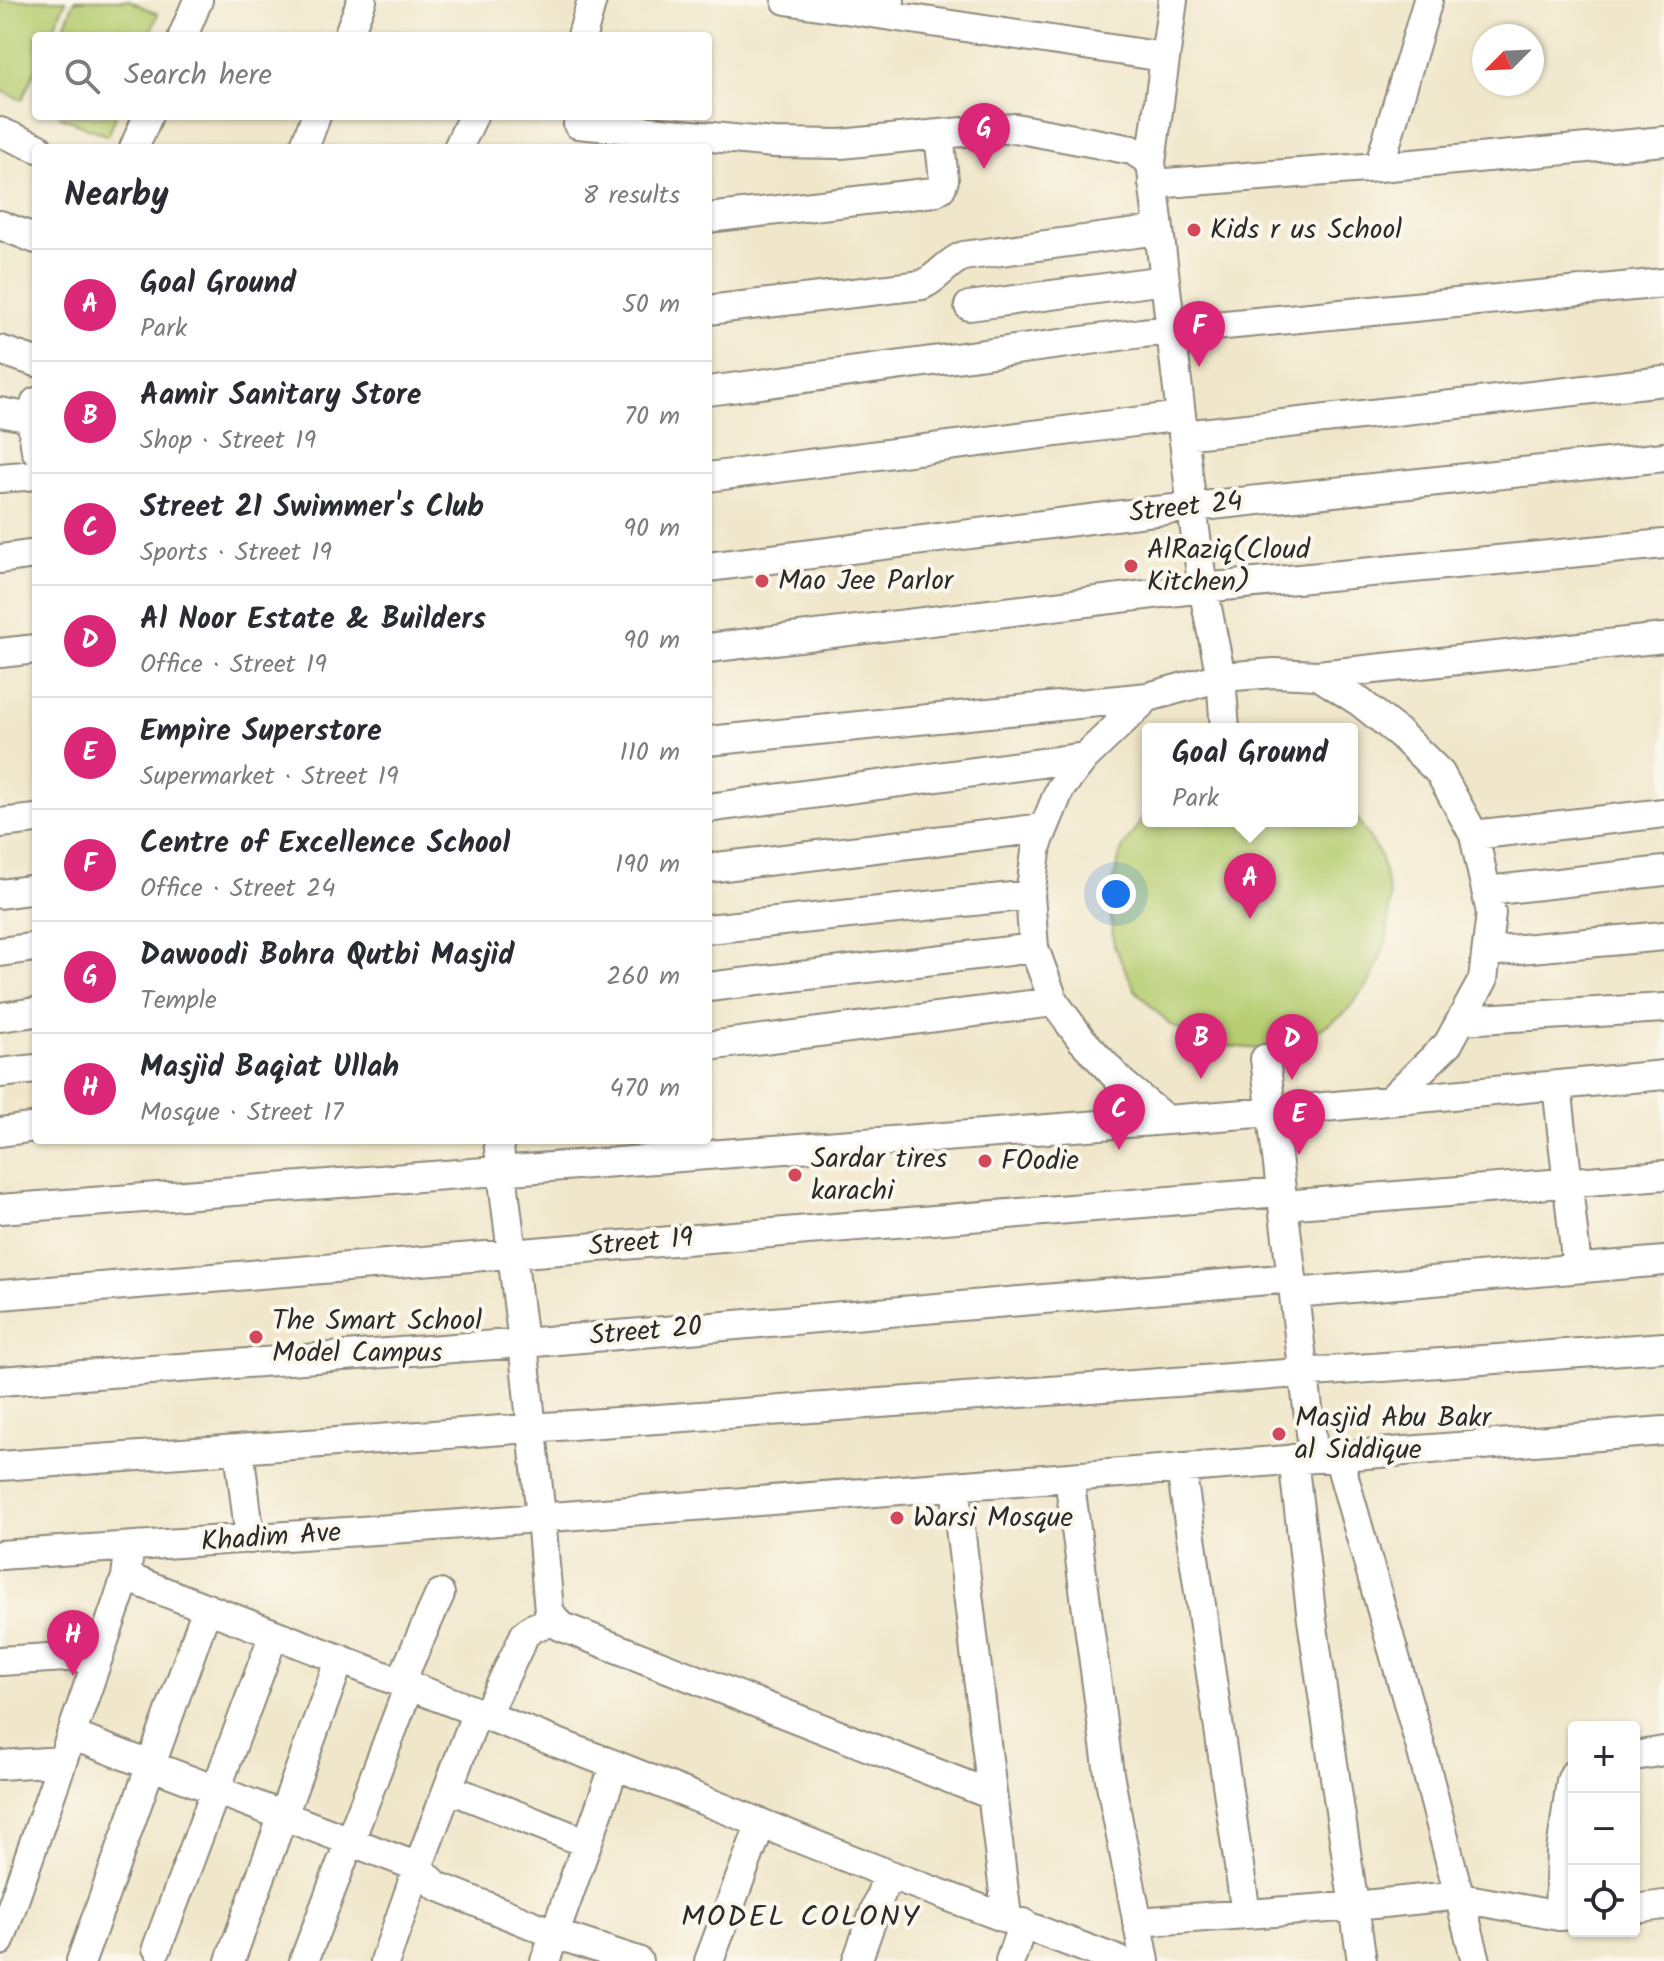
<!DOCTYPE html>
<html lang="en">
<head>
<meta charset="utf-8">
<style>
  :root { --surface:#fff; --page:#f7f7f7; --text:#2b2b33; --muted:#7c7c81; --line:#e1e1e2; --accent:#db2777 }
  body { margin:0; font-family:Kalam,sans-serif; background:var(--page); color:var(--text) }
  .controls { position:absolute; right:24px; bottom:24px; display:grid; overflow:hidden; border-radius:8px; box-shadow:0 2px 6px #0004 }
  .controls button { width:72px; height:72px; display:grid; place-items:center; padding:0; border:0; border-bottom:2px solid var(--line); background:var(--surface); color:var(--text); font:40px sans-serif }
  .compass { position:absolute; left:1472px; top:24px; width:72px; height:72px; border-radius:50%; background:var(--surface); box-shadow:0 2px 6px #0004; rotate:246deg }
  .you { position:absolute; left:1116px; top:894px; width:28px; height:28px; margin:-20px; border:6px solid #fff; border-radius:50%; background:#1a73e8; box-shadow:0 0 0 12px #1a73e833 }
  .badge { display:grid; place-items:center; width:52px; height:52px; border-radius:50%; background:var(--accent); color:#fff; font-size:26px; font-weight:700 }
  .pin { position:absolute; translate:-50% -66px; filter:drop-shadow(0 2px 4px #0008) }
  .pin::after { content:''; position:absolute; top:42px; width:28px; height:24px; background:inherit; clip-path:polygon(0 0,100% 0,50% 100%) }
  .popup { position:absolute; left:1142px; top:723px; width:216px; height:104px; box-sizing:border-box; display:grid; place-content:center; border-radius:8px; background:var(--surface); filter:drop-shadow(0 2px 6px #0005); font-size:26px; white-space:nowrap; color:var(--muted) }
  .popup b { font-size:30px; color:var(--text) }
  .popup::after { content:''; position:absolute; left:50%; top:100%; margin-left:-16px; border:16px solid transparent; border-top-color:var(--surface) }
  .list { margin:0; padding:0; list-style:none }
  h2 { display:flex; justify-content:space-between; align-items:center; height:104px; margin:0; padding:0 32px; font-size:34px }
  h2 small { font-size:26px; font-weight:400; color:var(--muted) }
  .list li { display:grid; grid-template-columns:52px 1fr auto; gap:24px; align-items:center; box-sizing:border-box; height:112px; padding:0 32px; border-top:2px solid var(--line) }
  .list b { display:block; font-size:30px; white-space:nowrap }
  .list p { margin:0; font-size:26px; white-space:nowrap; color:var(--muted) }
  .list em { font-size:26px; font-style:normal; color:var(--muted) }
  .icon { flex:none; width:44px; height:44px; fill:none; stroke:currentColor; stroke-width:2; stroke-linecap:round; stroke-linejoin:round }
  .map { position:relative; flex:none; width:1664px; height:1961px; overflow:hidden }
  .search { position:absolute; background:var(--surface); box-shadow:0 2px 6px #0004; left:32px; top:32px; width:680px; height:88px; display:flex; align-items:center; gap:20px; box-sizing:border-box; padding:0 28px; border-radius:8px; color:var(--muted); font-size:30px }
  .panel { position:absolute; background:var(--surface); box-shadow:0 2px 6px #0004; left:32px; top:144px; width:680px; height:1000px; border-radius:8px }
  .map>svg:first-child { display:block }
  .green { fill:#b7cd71; stroke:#717c4e; stroke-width:2 }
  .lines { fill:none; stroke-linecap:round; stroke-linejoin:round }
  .minor-casing { stroke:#8e897b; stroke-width:32 }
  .minor { stroke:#fff; stroke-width:28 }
  .poi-dot { fill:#d1495b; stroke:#fbf7ec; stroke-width:3 }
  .labels { text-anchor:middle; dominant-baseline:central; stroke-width:8; stroke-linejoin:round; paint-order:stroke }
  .poi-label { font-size:28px; fill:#2b2b2b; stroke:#fbf7ec; text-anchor:start }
  .street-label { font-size:28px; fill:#2b2b2b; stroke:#fbf7ec }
  .neighbourhood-label { font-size:30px; letter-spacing:2px; fill:#2b2b2b; stroke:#fbf7ec }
</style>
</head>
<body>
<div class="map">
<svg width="1664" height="1961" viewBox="0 0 1664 1961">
  <rect width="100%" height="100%" fill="#fbf7ec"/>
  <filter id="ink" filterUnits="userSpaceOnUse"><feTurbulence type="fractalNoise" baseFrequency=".0125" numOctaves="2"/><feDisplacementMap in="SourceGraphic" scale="16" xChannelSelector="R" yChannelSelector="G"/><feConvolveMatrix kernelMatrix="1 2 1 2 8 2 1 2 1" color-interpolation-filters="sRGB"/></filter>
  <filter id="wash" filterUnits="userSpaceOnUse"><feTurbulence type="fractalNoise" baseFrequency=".006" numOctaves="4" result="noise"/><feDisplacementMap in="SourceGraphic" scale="32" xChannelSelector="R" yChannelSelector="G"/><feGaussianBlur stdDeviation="1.8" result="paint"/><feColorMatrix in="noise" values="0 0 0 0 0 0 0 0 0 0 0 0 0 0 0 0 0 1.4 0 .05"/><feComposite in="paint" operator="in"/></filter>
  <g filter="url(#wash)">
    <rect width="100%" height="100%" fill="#f0e7cb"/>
    <path class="green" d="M0,0H66L50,36H36V68L22,100L0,90Z
      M75,0H129L158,14L149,36H60Z
      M58,116H116L108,136Z
      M1148,810V821H1352V813L1357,818L1380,855L1390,897L1387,940L1371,980L1344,1014L1308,1037L1261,1049L1213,1045L1169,1024L1135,990L1114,946L1109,898L1121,851Z"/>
  </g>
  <g filter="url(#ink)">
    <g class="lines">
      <g class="minor-casing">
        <path id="minor" d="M786,0L885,15
          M890,0L885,15L1164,57
          M1173,0L1151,162L1192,508L1203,588L1221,677L1225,729
          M183,36L198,0
          M348,36L362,0
          M582,36L592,0
          M578,124L774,143L841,144L939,134L1015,128L1132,150L1151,162
          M0,132L38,148
          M134,148L148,116
          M304,148L316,116
          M458,148L473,116
          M1379,167L1428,0
          M1153,184L1379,167L1664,141
          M708,218L934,192L941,188L944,180L939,134
          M0,225L36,239
          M969,306L1165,280
          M708,310L922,285C938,278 946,263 963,256L1159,230
          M0,350L36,362
          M708,391L1142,333L1664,283
          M36,402L31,418L36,450
          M0,412L31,418
          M1183,435L1664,381
          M708,477L1181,416
          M0,478L36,475
          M0,559L36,554
          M708,567L1146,512L1664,457
          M708,648L1203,588L1664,544
          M0,653L36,649
          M1318,675L1664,638
          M708,741L1148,697
          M708,808L1085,757
          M0,823L36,819
          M1474,835L1664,813
          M708,868L1044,828
          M1487,891L1664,871
          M0,894L36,889
          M708,929L1030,895
          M0,952L36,947
          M1487,952L1664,936
          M708,987L1034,948
          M0,1017L36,1012
          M1462,1020L1664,1008
          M708,1046L1054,1002
          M1265,1059L1314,1457
          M0,1073L36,1069
          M1557,1085L1577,1268
          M1165,1119L1122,1083L1082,1040L1054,1002L1034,948L1030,895L1037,845L1044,828L1060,789L1085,757L1148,697L1221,677L1275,673L1318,675L1360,702L1400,734L1440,773L1474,835L1491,913L1483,980L1448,1044L1389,1101
          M0,1132L36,1127
          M498,1140L523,1343L541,1517L549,1611L560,1626L992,1795
          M1283,1205L1664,1175
          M0,1209L1271,1112L1664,1075
          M1294,1293L1664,1261
          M0,1295L1281,1192
          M0,1381L523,1343L1292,1278
          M239,1449L250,1539
          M1338,1456L1422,1752L1476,1961
          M1293,1459L1312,1620L1362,1961
          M0,1466L1664,1347
          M1181,1468L1246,1914
          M1069,1477L1109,1774L1145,1961
          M955,1486L1007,1917
          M0,1555L435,1526L1664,1431
          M126,1577L615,1765L888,1874L1120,1961
          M0,1661L99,1655
          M400,1683L440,1594
          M486,1716L525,1634L533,1628L555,1620
          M71,1735L418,1867L437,1886L555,1934L638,1961
          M1634,1756L1664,1751
          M0,1765L62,1761
          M448,1788L587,1843
          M1634,1909L1664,1905
          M1559,1916L1561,1851L1571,1781L1574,1774
          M1137,1922L1355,1906L1451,1896L1559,1916L1574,1915
          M0,1941L126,1577L128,1560
          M157,1948L274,1634
          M81,1961L207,1608
          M230,1961L340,1659
          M304,1961L409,1686
          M385,1961L418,1867L477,1712
          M545,1961L615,1765
          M709,1961L761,1823
          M857,1961L888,1874
          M1010,1961L1023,1923"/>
      </g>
      <use href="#minor" class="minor"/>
    </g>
  </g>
  <g class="poi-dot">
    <circle cx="1194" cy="230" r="8"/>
    <circle cx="1131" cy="566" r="8"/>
    <circle cx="762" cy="581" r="8"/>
    <circle cx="985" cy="1161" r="8"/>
    <circle cx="795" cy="1175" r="8"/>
    <circle cx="256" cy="1337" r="8"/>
    <circle cx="1279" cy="1434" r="8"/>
    <circle cx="897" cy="1518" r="8"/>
  </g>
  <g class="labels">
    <g class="poi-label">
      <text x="1210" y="230">Kids r us School</text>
      <text x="1147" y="550">AlRaziq(Cloud<tspan x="1147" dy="32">Kitchen)</tspan></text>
      <text x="778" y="581">Mao Jee Parlor</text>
      <text x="811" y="1159">Sardar tires<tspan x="811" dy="32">karachi</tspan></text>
      <text x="1001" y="1161">FOodie</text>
      <text x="272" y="1321">The Smart School<tspan x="272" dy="32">Model Campus</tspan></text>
      <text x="1295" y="1418">Masjid Abu Bakr<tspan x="1295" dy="32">al Siddique</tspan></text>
      <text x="913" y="1518">Warsi Mosque</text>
    </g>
    <g class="street-label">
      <text transform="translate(1186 508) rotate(-6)">Street 24</text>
      <text transform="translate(641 1243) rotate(-5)">Street 19</text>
      <text transform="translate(646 1332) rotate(-5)">Street 20</text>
      <text transform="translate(271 1538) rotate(-4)">Khadim Ave</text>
    </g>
    <g class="neighbourhood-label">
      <text x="801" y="1918">MODEL COLONY</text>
    </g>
  </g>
</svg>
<div class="controls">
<button>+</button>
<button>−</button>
<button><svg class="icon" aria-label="locate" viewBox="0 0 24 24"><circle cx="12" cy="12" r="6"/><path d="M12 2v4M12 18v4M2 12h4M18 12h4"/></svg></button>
</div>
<svg class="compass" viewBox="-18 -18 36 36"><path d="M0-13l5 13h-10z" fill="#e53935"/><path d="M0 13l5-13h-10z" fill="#7c7c81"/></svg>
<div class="you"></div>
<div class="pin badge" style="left:1250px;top:919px">A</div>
<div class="popup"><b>Goal Ground</b>Park</div>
<div class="pin badge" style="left:1201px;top:1079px">B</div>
<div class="pin badge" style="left:1119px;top:1150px">C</div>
<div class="pin badge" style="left:1292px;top:1080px">D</div>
<div class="pin badge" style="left:1299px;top:1155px">E</div>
<div class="pin badge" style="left:1199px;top:367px">F</div>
<div class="pin badge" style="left:984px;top:169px">G</div>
<div class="pin badge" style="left:73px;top:1676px">H</div>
<div class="search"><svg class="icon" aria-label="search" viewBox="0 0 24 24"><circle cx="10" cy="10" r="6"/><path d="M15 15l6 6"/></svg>Search here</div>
<section class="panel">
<h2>Nearby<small>8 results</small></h2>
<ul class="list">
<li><span class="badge">A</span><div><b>Goal Ground</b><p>Park</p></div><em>50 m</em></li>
<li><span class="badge">B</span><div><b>Aamir Sanitary Store</b><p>Shop · Street 19</p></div><em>70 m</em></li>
<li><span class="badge">C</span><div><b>Street 21 Swimmer's Club</b><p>Sports · Street 19</p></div><em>90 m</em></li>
<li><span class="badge">D</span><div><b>Al Noor Estate &amp; Builders</b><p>Office · Street 19</p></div><em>90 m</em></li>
<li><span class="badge">E</span><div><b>Empire Superstore</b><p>Supermarket · Street 19</p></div><em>110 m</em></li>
<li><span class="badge">F</span><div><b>Centre of Excellence School</b><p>Office · Street 24</p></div><em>190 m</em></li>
<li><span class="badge">G</span><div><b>Dawoodi Bohra Qutbi Masjid</b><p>Temple</p></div><em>260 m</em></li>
<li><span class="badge">H</span><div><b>Masjid Baqiat Ullah</b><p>Mosque · Street 17</p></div><em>470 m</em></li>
</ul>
</section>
</div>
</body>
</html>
